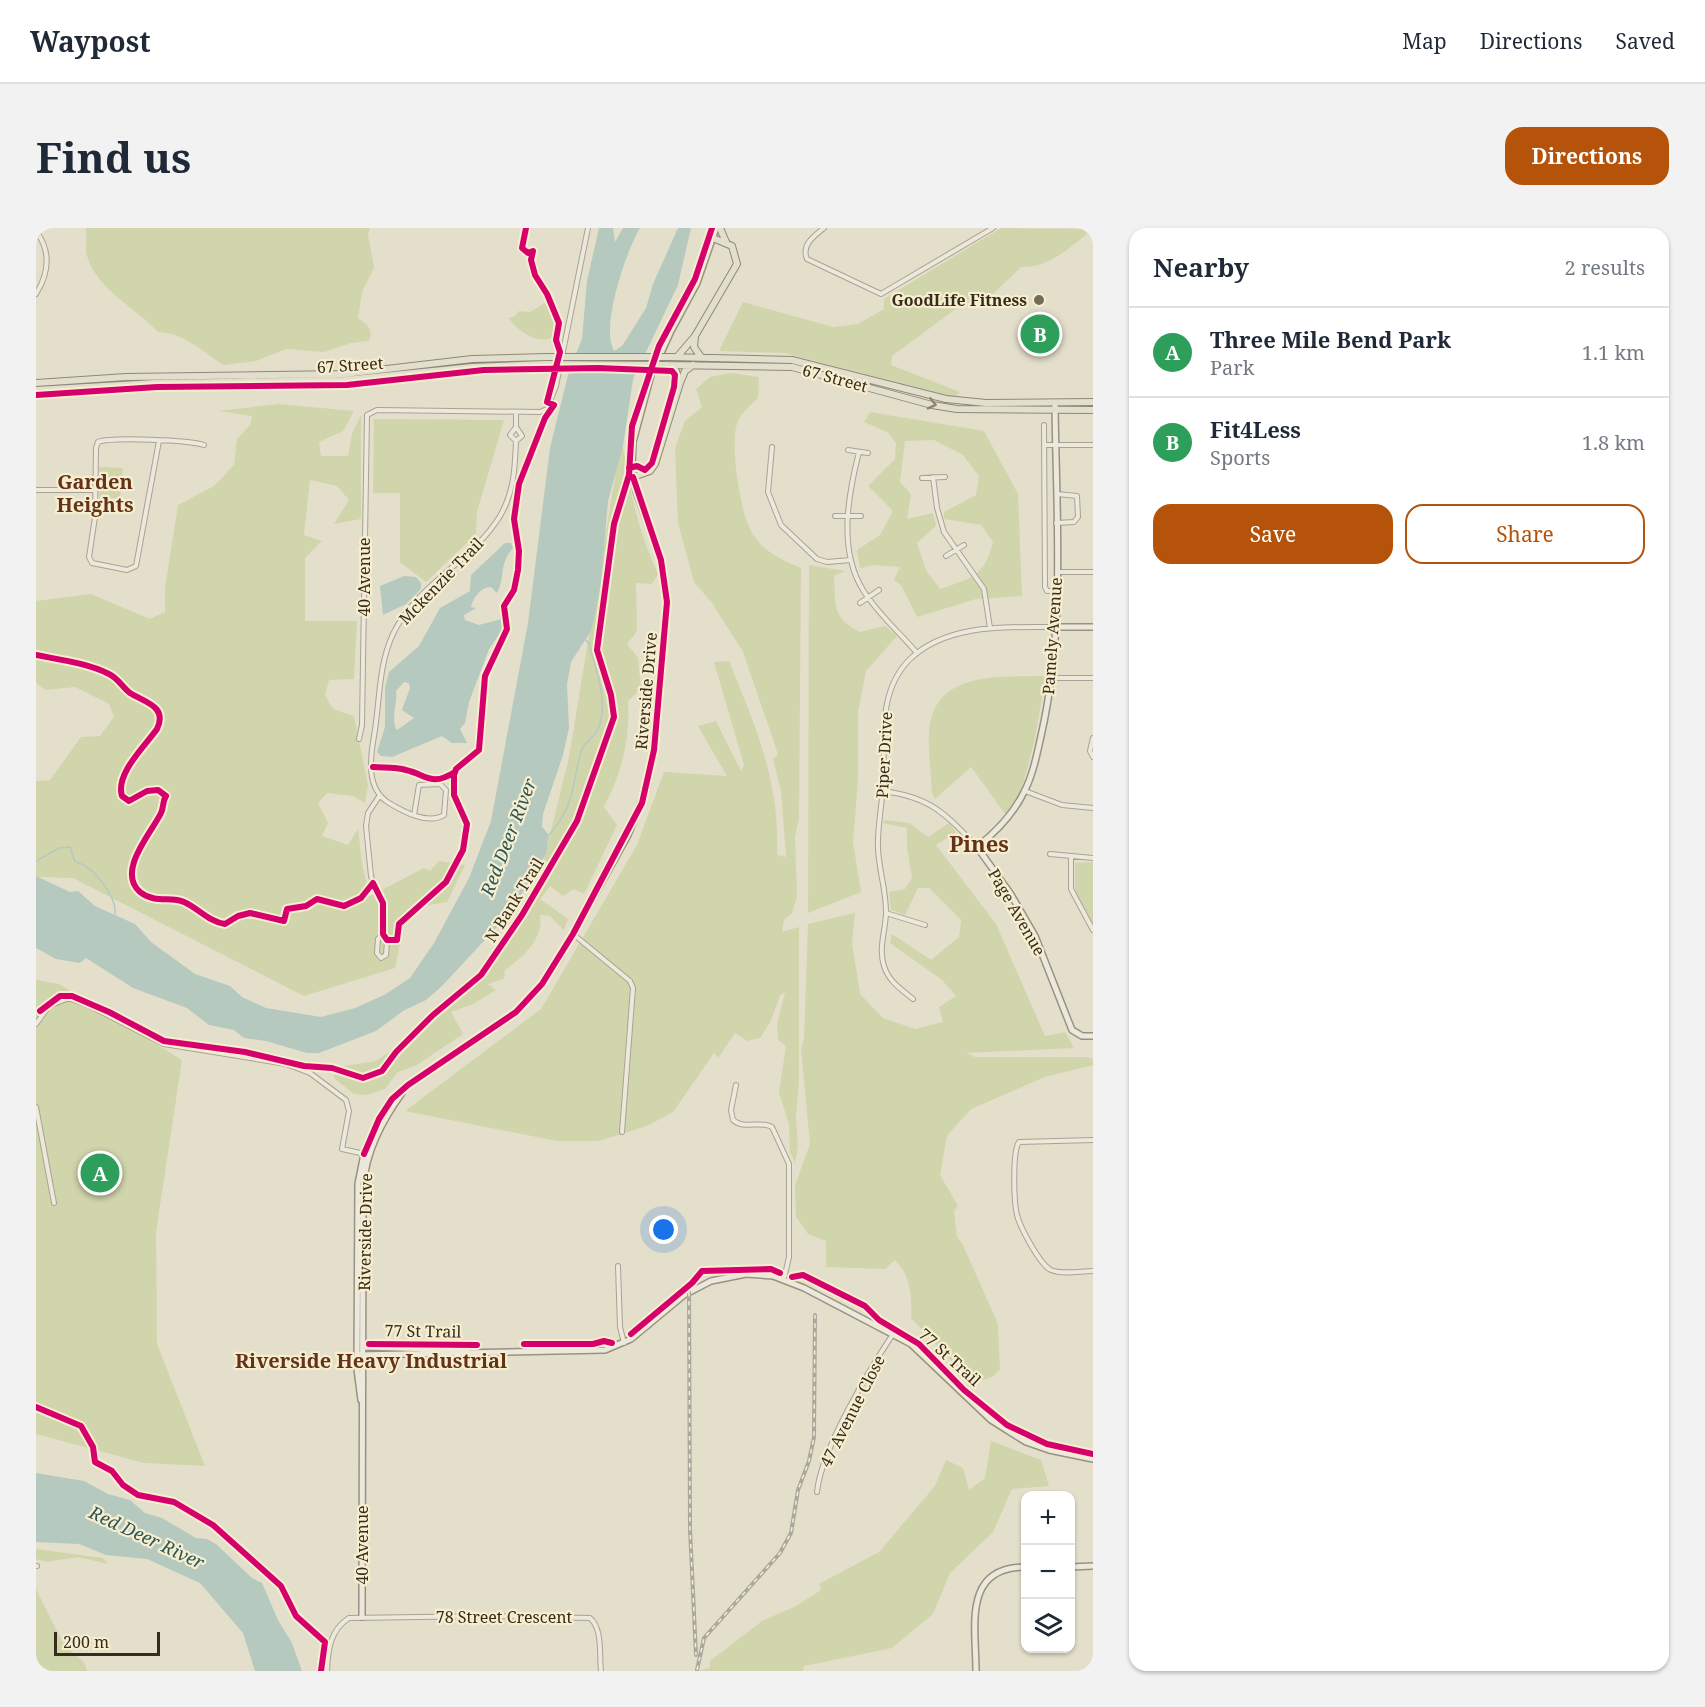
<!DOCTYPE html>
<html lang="en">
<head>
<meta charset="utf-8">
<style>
  :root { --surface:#fff; --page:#f2f2f3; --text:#1f2937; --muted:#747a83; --line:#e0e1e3; --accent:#b45309 }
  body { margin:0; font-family:"Noto Serif",serif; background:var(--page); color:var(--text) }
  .controls { position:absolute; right:18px; bottom:18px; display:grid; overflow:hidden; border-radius:12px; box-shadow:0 2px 4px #0004 }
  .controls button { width:54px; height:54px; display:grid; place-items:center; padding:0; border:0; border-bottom:2px solid var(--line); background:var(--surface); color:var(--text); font:30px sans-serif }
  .scale { position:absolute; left:18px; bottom:15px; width:106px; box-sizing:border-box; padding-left:6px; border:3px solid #372c1c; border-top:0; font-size:16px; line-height:21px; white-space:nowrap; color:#372c1c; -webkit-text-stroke:4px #f6eecf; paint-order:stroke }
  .you { position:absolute; left:628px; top:1002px; width:21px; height:21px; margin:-15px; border:4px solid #fff; border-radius:50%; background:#1a73e8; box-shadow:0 0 0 9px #1a73e833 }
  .badge { display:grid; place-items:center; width:39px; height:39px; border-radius:50%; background:var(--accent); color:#fff; font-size:20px; font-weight:700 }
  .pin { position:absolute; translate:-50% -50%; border:3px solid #fff; box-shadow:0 2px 6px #0006 }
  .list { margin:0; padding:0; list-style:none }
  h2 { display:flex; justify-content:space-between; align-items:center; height:78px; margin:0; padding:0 24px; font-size:26px }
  h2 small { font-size:20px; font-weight:400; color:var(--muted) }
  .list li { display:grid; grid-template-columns:39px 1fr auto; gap:18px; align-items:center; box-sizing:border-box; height:90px; padding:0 24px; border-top:2px solid var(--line) }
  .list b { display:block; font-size:22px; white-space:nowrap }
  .list p { margin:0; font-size:20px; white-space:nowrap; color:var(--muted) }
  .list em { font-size:20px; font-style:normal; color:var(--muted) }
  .actions { display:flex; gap:12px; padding:18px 24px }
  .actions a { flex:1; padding:14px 0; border:2px solid var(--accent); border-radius:18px; text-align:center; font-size:21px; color:var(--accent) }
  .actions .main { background:var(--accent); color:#fff }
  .icon { flex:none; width:33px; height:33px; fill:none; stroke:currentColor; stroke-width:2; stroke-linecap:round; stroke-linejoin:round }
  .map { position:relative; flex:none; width:1057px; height:1443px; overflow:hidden; border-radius:18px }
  header { display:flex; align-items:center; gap:36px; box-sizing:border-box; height:84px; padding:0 30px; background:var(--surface); border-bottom:2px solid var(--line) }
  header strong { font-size:28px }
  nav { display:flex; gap:33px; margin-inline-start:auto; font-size:21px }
  .intro { display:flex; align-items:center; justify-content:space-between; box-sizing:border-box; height:144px; padding:0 36px }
  h1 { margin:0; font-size:42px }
  .button { padding:15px 27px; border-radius:18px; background:var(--accent); color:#fff; font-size:21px; font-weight:700 }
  main { display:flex; gap:36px; padding:0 36px }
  aside { flex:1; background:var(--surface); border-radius:18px; box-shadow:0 2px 4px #0004 }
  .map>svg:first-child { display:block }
  .green { fill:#d1d5ac; fill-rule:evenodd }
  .water { fill:#b6c9bf; fill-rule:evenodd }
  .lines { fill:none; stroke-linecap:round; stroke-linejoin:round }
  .stream { stroke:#b6c9bf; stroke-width:1.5 }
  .street-casing { stroke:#a9a394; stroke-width:6 }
  .secondary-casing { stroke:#989284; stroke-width:8 }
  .primary-casing { stroke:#8e887a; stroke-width:8 }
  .street { stroke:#ece8dc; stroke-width:4 }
  .secondary { stroke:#ece8dc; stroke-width:5 }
  .primary { stroke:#e3dfcd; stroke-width:6 }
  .rail-casing { stroke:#aaa79d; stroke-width:4 }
  .rail { stroke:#f6eecf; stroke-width:1.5; stroke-dasharray:4.5; stroke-linecap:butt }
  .primary-bridge-casing { stroke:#8e887a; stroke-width:8; stroke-linecap:butt }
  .primary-bridge { stroke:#e3dfcd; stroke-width:6 }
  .cycleway-casing { stroke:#f6eecf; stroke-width:10 }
  .cycleway { stroke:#d6006c; stroke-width:6 }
  .oneway { stroke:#8d8674 }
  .poi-dot { fill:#746b59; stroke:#f6eecf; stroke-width:2 }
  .labels { text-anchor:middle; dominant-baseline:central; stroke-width:4.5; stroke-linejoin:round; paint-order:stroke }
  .poi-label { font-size:16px; font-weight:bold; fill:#372c1c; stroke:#f6eecf; text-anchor:end }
  .street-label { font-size:16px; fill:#372c1c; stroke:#f6eecf }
  .water-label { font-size:18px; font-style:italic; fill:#2b5657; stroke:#f6eecf }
  .quarter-label { font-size:20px; font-weight:bold; fill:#64311b; stroke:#f6eecf }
  .district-label { font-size:22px; font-weight:bold; fill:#64311b; stroke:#f6eecf }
</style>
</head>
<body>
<header>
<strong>Waypost</strong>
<nav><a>Map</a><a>Directions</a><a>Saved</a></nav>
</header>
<div class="intro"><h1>Find us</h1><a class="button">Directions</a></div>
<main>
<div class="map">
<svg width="1057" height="1443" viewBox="0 0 1057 1443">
  <rect width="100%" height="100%" fill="#e4dfca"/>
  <path class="green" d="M50,0H334L332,6L338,40L326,64L322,90C331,97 338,101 333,113L315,115L287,124L250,121L220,133L187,137C168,124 146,104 122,104C100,80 61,62 51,28C49,20 51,9 50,0Z
    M965,0L1057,1C1037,17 1012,41 985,39L958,65L925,77L856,128L855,137L924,164L919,169L748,125L683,123L707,74L797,99L822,96L848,81V71Z
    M509,75C519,86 519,95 519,109C500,117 484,104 472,90L479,88L483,83L494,84Z
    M696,145L723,149L722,170C716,176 707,183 703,191C692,209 704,282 714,301C724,322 745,332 765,340L763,590L759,610L761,668L756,685L748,692L746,704L763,699V853L760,889L762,918L759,935L754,924L753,897L743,864L750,818L742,812L741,797L749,764L744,767L735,793L724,810L711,813L699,805L682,830L678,825L637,884L611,898L563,913H521L369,883L505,781L601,617L628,544L691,548L662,498L680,493L705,543L708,537L678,434L693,433C720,500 744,553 741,627L750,629L745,563L737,531L742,526L707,424L676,375L658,354L642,295L639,220L649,193L666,179L660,161L674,149Z
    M243,176L318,183L307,203L283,214L285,228H312L316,206L325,187V291L298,296L313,272L301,258L274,252L268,307L286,313L269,330V393H321L318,451L293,452L289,467L297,481L318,488L332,557L329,575L317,568L291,565L282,575L292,595L286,608L312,617L322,601L326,636L334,668L388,640L394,643L403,633L429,637L411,674L371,681L359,740L268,768L37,650L0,649V553L14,552L45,509L64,508L78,489L73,476L39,459L10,462L0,455V373L55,366L114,391L129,384V360L142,277L178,258L198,237L201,211L214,197L216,188L182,183Z
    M834,184L948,203L982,266L986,368L940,371L881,389L865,357L858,352L864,339L839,337L824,340L821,322L844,307L857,283L832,258L859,231L860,215L851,204L828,194ZM898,212L927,227L943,248L940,267L908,284V291L945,297L957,314C949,348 934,351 904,361L890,342L881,315L900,298L897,285L871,291L875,266L864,254L869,213Z
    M338,191L468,192L441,284L440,306L390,354L364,334V265H337Z
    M585,213C590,228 590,244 594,259C600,289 609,318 622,346L616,356L600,355L601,403L591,416L602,430L605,461L592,473C594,512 586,544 568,579L581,597L548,666L538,661L527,668L514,658L504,671L532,691L528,702L514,688L504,687C508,711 487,729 469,742L468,751L452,756L460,762L437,776L415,784L427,806L381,837L362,844L349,861L330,867L318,866L299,851L296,840L340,833L387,800L443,744L503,652L533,529Z
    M63,239L87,240L84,270H63Z
    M773,337L809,343L798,348C800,378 795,389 824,404L849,398L861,408L830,443L822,484V553L817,614L825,664L772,685Z
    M1010,448L998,515L984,567L970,587L935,539L899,571L896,565C895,543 890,511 895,491C907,442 971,449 1010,448Z
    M848,592L873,595L892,609L913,595L920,604L900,617L960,696L1009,808L1029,804L1038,820L930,825L939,829H1052L1057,831V837L1009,849L935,881L911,908L904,947L922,978L918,983L921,1009L927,1017L962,1096L964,1141C954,1154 943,1153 928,1153L924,1142L875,1090C876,1068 875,1048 859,1032L849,1041L790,1039V1013L772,1006L760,989L759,957L774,916L765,821L768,811L772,696L819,685L816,714L824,766L847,790L879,801L907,794L903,779L920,768L906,752L854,715L856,706L895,732L923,709L925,692L893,660H882L869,687L855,682L853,664L869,661L876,650L871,619V600L847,595Z
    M1057,634V697L1039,664V635Z
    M0,752L23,756L146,832L120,1004L121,1116L169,1238L108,1235L0,1206Z
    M955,1213L1005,1232L1013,1258L976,1261L957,1304L914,1345L897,1386L856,1420L768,1438L767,1443H661L674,1440V1433L726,1393L760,1378L785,1362L783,1356L843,1324L899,1258L910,1232L927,1240L933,1262L949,1250Z
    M0,1321L67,1330L72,1336L42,1329L10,1334L0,1331Z
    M0,1361L28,1417L48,1434L51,1443H0Z"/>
  <path class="water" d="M563,0H577L579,14L587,0H604C590,24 564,98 578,123L586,118L610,80L617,56L642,0H655L642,57L597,151L587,218L572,273L565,355L558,391L555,403L535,434L531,456L533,500L527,527L507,586L506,599L513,607L510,626L475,684L405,759L390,772L367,783L340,803L283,825H271L230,813L208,810L198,802L173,797L151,780L97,760L50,730L44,735L20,731L0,720V648L34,664L42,663L59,678L99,696L115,714L159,746L194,758L206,769L230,780L285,789L319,780L350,766L374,750L398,715L433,650L455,593L492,395L514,220L533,143L546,111L551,53Z
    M469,315H475L477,320C462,338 470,347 461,365L455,359C445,359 437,370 435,379L440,380L428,387L429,392L443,397L466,391L469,398L453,421L433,474L429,495L424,501L431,515H416L406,508L356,529L345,528L341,524L349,499V460L353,444L383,418L404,380L434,363L435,347ZM368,454L373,455L374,460L366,482L378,490L361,502C354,492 362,474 360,463Z
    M368,348L380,349L385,355V361L370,376L347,387L344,358Z
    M0,1245L48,1253L72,1266L94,1272L109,1285L126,1290L160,1310L171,1311L180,1316L216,1350L226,1355L242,1392L256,1415L266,1443H219L207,1405L164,1355L111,1331L70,1327L43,1316L0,1314Z"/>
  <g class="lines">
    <path class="stream" d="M513,607C542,572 534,559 546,521C549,514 557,510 561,503C574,477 560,442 553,416L550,412
      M0,633L23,620L34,619L39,634C57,637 81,669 79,686"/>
    <g class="street-casing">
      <path id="street" d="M788,0C778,8 765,17 771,31L845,66L957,0
        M0,3C15,23 13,45 0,66
        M1008,197L1009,359L1011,363H1020
        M123,213L100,338L91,342L56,335L53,329L59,289L60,220L62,214C76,209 153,212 168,217
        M480,213L486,208L480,199V184
        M1009,217H1057
        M736,219L732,264L745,297L781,331L791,334L815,332
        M812,222L832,225
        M823,224C812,267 802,322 827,362C841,385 864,405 881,425
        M897,249L901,280L908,304L948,361L954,400
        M886,250L909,249
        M0,262H59
        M799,288H825
        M1020,295L1038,294L1042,289L1041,268L1021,266
        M910,328L928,317
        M1022,344H1057
        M824,375L843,362
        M1015,450H1057
        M1057,510L1054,523L1057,529
        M323,511L326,497L331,187L341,182L504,184L511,181L520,158L552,0
        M847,563C894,569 909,585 941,619
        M989,563L1026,577L1057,580
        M344,567L332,585L330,598L335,648L348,680L347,706L342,711L341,725L345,730L350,727L351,713L347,706
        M378,587L383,557L404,556L410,562L408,587C392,597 368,584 353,575C330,561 334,531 338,508C344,474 342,438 357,406C380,357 437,333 464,288C478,264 479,240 480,213L474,207L480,199
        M1014,626L1057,630
        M1035,630V661L1057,702
        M320,673L337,655
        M850,685L889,697
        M537,706L594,753L597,760L586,904
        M877,771C865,761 853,754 848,738C842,720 850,701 850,684C850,662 843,642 842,621C841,600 846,578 847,557C850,514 840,466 873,432C910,395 972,399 1020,399
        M0,796L13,778L33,770L54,778L128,816L250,836L274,845L310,872L313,883L306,921L329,926
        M700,857L695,882L697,892C708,902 724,892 736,899L753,936V1029L748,1051
        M0,879L18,975
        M1057,912L983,914C976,924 978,975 981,987C984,999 1004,1037 1015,1042C1027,1047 1045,1043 1057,1043
        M582,1038L584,1099L588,1115
        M781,1264C785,1222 833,1142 857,1106
        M0,1338H1
        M291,1443C292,1422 294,1402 313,1390L454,1388L554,1390C567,1401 563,1427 565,1443"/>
    </g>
    <g class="secondary-casing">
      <path id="secondary" d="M1019,175C1020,285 1030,399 1005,508C1001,526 997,547 988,564C977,587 960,604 941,619L974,665L999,708L1036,802L1046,808H1057
        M1020,399H1057
        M327,1119L431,1122
        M321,1127L569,1122L595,1111L648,1067L675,1053L710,1046L737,1048L768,1060L875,1116L955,1192L990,1214L1013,1222L1057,1231
        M325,1172L321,1141L322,956L328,926L343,891L356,871L372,857L480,784L506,756L523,731L592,607L610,562L618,522L631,374L625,332L600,263L596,239L597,214L615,147L635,103L661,55L680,0
        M1034,1339L1057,1338
        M326,1389L327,959C330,923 346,893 366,865
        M940,1443C940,1398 926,1339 990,1339"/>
    </g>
    <g class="primary-casing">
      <path id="primary" d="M684,0L690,14
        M659,109L658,119L665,129
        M634,129L756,132L910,171L950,175L1057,174
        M641,129L659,108L701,36L696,18L677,10
        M630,137L756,139L896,177L921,181L1057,182
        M631,137L640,143L643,154
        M0,155L90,149L308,146L436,131L513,129
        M0,162L119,155L309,152L436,139L510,136
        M597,249L614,243L619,236L644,155L649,143L657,137"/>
    </g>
    <use href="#street" class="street"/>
    <use href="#secondary" class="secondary"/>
    <use href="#primary" class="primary"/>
    <g class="rail-casing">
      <path id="rail" d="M653,1064L654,1301L660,1427
        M661,1442L668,1410L744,1325L755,1305L762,1262L773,1233L778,1209L779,1087"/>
    </g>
    <use href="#rail" class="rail"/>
    <g class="primary-bridge-casing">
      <path id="primary-bridge" d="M513,129H634
        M510,136L630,137"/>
    </g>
    <use href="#primary-bridge" class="primary-bridge"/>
    <g class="cycleway-casing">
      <path id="cycleway" d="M0,167L121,159L311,157L448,142L562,140L636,143L639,147L638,159L616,235L609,242L601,238L593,240
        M0,427C24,432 51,435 73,446C82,450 86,459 94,465C108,474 132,478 121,501C109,518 79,546 86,568L93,573L111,563L122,562L130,568C126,574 128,579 125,585C116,604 80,643 104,664C119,676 135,668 148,674C162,680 173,694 189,696L202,688L214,685L248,693L251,681L270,678L281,671L308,678L325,670L337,655L347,675V706L351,712H361L363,696L410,654L427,622L431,596L418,567V547L420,541L443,522L449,448L471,401L468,378L478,362L482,342L483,323L478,291L483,256L509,190L518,177L511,174L524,124L520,112L523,95L511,66L499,47L495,32L497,23L492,25L486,20L490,0
        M337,539C348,540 359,539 370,542C391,547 395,559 419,544
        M4,783L24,768H36L73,784L128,813L209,824L268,838L296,840L327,850L346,843L360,824L397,787L445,747L486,687L541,593L578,489L575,467L561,422L578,296L593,247L596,198L623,118L659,51L676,0
        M328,926L343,891L356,871L372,857L480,784L506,756L537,706L606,575L618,522L631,374L625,332L597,249
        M756,1049L767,1047L829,1078L843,1092L883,1116L928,1162L971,1197L1011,1216L1057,1226
        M595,1106L656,1055L666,1043L735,1041L744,1045
        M333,1116L441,1117
        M488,1116H557L568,1113L576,1115
        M0,1179L45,1198L57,1219L59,1234L76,1243L87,1257L102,1267L138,1274L177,1297L245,1358L260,1388L289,1414L285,1443"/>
    </g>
    <use href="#cycleway" class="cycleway"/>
  </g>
  <defs><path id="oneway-chevron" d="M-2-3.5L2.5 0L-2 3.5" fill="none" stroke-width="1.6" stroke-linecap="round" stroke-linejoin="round" transform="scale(1.5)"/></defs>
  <use class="oneway" href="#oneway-chevron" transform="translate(896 176) rotate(13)"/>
  <circle class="poi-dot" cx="1003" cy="72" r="6"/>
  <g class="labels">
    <g class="poi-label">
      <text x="991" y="72">GoodLife Fitness</text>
    </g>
    <g class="street-label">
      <text transform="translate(314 137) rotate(-4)">67 Street</text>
      <text transform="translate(799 150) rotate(15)">67 Street</text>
      <text transform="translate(328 349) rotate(-90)">40 Avenue</text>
      <text transform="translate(405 353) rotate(-46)">Mckenzie Trail</text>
      <text transform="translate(1016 408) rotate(-86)">Pamely Avenue</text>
      <text transform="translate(610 463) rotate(-85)">Riverside Drive</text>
      <text transform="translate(848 527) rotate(-87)">Piper Drive</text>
      <text transform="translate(478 672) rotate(-58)">N Bank Trail</text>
      <text transform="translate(981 684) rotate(60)">Page Avenue</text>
      <text transform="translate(329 1004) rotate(-89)">Riverside Drive</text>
      <text transform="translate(387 1103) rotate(1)">77 St Trail</text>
      <text transform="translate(914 1129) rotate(42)">77 St Trail</text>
      <text transform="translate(816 1183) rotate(-63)">47 Avenue Close</text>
      <text transform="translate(326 1317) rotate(-90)">40 Avenue</text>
      <text x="468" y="1389">78 Street Crescent</text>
    </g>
    <g class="water-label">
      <text transform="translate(472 609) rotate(-69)">Red Deer River</text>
      <text transform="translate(111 1309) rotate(25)">Red Deer River</text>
    </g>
    <g class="quarter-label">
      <text x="59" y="253">Garden<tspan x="59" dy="23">Heights</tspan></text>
      <text x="335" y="1132">Riverside Heavy Industrial</text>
    </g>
    <g class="district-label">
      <text x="943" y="615">Pines</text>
    </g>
  </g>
</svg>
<div class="controls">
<button>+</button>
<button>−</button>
<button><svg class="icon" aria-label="layers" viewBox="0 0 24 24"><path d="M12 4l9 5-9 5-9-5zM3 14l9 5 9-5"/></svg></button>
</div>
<div class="scale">200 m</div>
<div class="you"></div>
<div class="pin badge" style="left:64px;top:945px;background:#2e9e5b">A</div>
<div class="pin badge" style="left:1004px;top:106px;background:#2e9e5b">B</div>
</div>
<aside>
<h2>Nearby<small>2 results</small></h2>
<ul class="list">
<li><span class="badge" style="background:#2e9e5b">A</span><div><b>Three Mile Bend Park</b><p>Park</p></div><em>1.1 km</em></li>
<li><span class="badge" style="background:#2e9e5b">B</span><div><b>Fit4Less</b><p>Sports</p></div><em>1.8 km</em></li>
</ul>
<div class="actions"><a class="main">Save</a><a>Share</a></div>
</aside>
</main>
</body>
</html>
